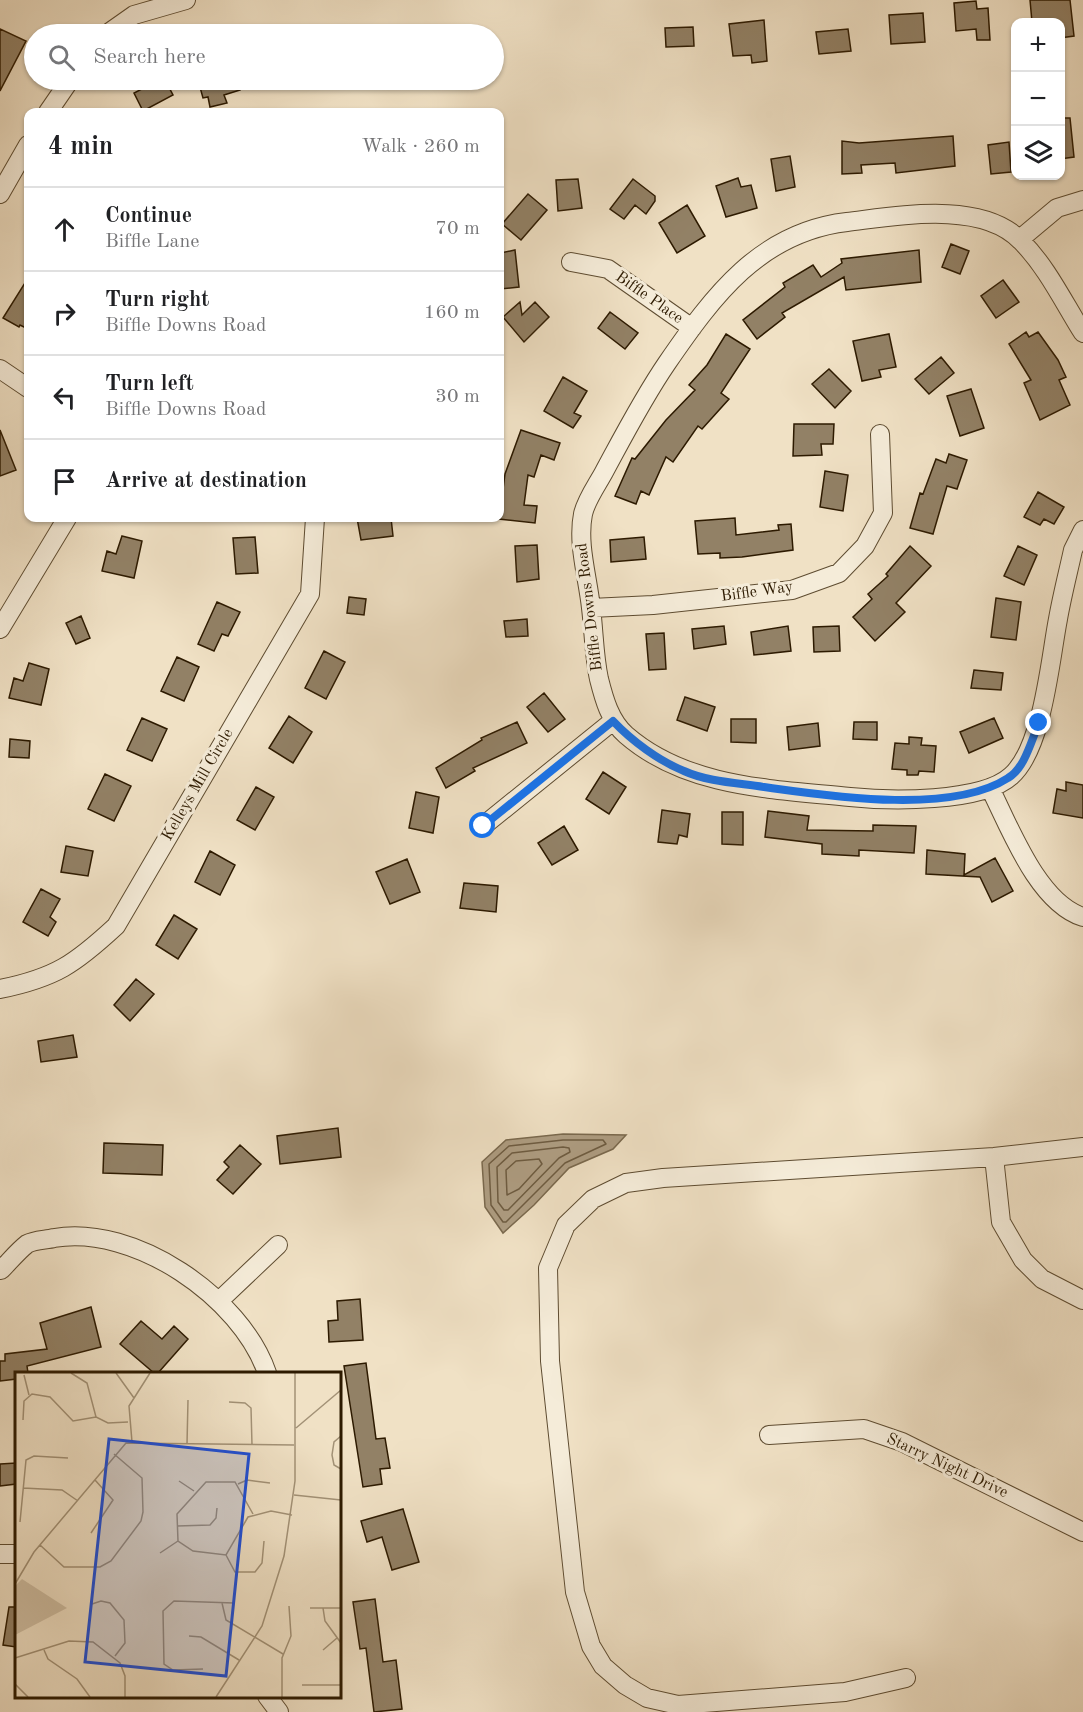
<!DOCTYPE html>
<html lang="en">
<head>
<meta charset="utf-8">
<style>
  :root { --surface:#fff; --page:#f6f6f6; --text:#202124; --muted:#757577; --line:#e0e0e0 }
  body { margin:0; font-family:"Old Standard TT",serif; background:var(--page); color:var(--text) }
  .controls { position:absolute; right:18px; top:18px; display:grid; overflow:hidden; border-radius:12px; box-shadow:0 2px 4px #0004 }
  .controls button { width:54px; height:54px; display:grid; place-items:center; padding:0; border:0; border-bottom:2px solid var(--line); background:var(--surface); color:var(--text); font:30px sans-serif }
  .stop { position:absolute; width:18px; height:18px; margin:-14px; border:4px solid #1a73e8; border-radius:50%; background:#fff }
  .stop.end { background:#1a73e8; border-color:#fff; box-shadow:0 2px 6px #0008 }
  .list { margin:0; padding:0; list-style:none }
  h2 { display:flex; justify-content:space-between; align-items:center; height:78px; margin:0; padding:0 24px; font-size:26px }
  h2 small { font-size:20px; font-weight:400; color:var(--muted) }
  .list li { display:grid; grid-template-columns:39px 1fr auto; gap:18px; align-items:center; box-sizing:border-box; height:84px; padding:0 24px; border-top:2px solid var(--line) }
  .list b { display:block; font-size:22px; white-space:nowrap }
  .list p { margin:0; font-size:20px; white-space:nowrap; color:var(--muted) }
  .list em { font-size:20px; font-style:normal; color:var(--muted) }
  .icon { flex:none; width:33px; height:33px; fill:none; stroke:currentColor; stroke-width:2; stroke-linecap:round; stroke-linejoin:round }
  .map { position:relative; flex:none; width:1083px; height:1712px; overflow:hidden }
  .search { position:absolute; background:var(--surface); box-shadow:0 2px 4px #0004; left:24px; top:24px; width:480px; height:66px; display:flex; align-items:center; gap:15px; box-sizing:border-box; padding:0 21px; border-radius:33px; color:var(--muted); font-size:22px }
  .panel { position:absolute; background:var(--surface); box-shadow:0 2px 4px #0004; left:24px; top:108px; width:480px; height:414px; border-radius:12px }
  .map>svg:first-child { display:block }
  .water { fill:#ae9d82; stroke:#7a694e; stroke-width:1.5 }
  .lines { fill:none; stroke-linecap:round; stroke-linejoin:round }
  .shore { stroke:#6e5c41; stroke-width:1.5 }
  .building { fill:#928166; stroke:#2d1a00; stroke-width:1.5 }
  .minor-casing { stroke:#5e4c31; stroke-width:20 }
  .minor { stroke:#f5ecd9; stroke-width:18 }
  .route { stroke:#1a73e8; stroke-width:8 }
  .labels { text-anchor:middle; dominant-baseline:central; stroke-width:6; stroke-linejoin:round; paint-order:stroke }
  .street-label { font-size:16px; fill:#2d1a00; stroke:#f5ecd9 }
  .inset-road { fill:none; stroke:#a29176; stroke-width:1.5 }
  .view { fill:#1d4ed8; fill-opacity:0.15; stroke:#1d4ed8; stroke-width:3 }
  .inset-edge { fill:none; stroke:#2d1a00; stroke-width:3 }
</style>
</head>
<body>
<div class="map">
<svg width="1083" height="1712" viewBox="0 0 1083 1712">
  <rect width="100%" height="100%" fill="#f0e1c5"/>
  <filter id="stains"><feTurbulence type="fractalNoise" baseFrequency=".00333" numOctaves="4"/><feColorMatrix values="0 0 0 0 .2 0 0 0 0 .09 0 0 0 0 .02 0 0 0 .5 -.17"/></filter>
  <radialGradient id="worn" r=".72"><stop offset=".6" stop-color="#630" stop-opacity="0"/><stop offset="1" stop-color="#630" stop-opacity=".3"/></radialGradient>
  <path class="water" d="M563,1134L626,1135L613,1149L569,1168L534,1205L503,1233L485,1207L482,1162L506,1140Z"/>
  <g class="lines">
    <path class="shore" d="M563,1140H603L606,1144L565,1163L506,1222H503L491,1205L489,1164L509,1146Z
      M563,1147L569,1148L570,1152L559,1158L508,1210H504L498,1202L497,1167L512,1153Z
      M539,1159L542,1164L519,1189L507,1195L506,1170L516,1161Z"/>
  </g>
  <path class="building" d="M1030,0H1070L1074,36L1060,38V22H1032Z
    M976,1L977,9L988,8L990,40H977L976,29L956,31L954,3Z
    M923,13L925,42L891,44L889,15Z
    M764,20L767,61L752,63L751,55L733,56L729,24Z
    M693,27L694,46L666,47L665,28Z
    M0,29L26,41L0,91Z
    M848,29L851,51L819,54L816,32Z
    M159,80H165L173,95L143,111L134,93Z
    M198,80H237L240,90L224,95L227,103L210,107L208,97L203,98Z
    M1060,118H1070L1074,157L1060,159Z
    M953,136L955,166L896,173L895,163L861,165L862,173L842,174V141L859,143Z
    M1009,142L1011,172L991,174L988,145Z
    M790,156L795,187L776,191L771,159Z
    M738,178L741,187L751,185L757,208L726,217L716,186Z
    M578,179L582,208L558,211L556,180Z
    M633,179L655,196V201L646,214L635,205L624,219L610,209Z
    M528,194L547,210L521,240L502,224Z
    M687,205L705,236L677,253L659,223Z
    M951,244L969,251L960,274L942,267Z
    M515,250L519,287L500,289V253Z
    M919,250L921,282L846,290L844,277L782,313L785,317L757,339L743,320L785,287L783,283L813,265L821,277L842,263L841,259Z
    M28,278V329L20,325L19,327L3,318Z
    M1003,280L1019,302L996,318L981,296Z
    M520,302L522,315L535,302L549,317L524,342L503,317Z
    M610,312L638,333L625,349L598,328Z
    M1026,332L1029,337L1038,332L1058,360L1066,377L1059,380L1070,405L1040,420L1024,383L1031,380L1009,344Z
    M726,334L750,349L721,393L729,399L702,429L698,426L673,462L666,457L649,495L641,491L636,504L615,496L632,458L635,459L666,420L695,390L689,385L707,365Z
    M889,334L896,367L879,370L881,377L862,381L853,341Z
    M941,357L954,373L929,394L915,379Z
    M829,369L851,391L835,408L812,384Z
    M563,377L587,391L574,413L581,416L573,428L544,411Z
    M971,389L984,428L960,436L947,396Z
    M794,424H834L833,444H821L822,455L793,456Z
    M0,430L16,470L0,476Z
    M521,430L560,443L554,460L541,455L534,477L528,475L524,505L537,506L535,523L499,519L505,474Z
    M949,454L967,460L957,489L947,486L933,534L910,528L920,493L923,494L936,459L946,463Z
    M825,471L848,475L843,511L820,507Z
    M1038,492L1064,507L1054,524L1044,519L1040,525L1024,517Z
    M357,518H391L393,536L361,540Z
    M735,518L736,535L779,530L778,525L791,524L793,550L742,557L720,558V553L698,554L695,521Z
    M122,536L142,541L134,578L102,571L107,551L116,554Z
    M255,537L258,573L236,574L233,538Z
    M644,537L646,559L611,562L610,540Z
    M537,545L539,579L517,582L515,546Z
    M910,546L931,566L896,603L905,612L875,641L853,617L872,599L868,594L888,576L886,574Z
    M1018,546L1037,555L1024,585L1004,576Z
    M349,597L366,599L364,615L347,613Z
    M996,598L1021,602L1016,640L991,637Z
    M217,602L240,612L228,636L222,634L214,651L198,644Z
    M81,616L90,638L76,644L66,623Z
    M527,619L528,636L506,637L504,621Z
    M724,626L726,644L694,649L692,629Z
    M788,626L791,651L754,655L751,632Z
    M839,626L840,651L814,652L813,627Z
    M664,633L666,669L649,670L646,634Z
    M324,651L345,662L326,699L305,688Z
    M177,657L199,667L184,701L161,691Z
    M29,663L49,669L41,705L9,698L14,678L23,681Z
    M974,670L1003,673L1001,690L971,688Z
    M544,693L565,719L548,732L527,707Z
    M685,697L715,707L707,731L677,720Z
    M289,716L312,732L293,763L269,748Z
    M142,718L167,729L152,761L127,750Z
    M994,718L1003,738L969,753L960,732Z
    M731,719H756V743L731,742Z
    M517,722L527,743L473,768L475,771L446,788L436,768L482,740L481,738Z
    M854,722H877V740L853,739Z
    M818,723L820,746L789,750L787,727Z
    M909,737L922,738L921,745L936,746L934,772L919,771L918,775H907V770L892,769L895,743L909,744Z
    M10,739L30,741L29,758L9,757Z
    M603,772L626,787L609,814L586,799Z
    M105,774L131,786L114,821L88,809Z
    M1066,782L1083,785V818L1053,813L1057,789L1066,791Z
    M256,787L274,797L255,830L237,820Z
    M416,792L439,797L433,833L409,828Z
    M662,810L690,814L687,837L679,835L677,844L658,842Z
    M768,811L809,816L807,830L873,831V825L916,826L914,853L859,850V856L822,854V844L765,837Z
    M722,812H743V845L722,844Z
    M564,826L578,850L552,865L538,843Z
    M66,846L93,851L88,876L61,872Z
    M927,850L965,854L964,875L995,858L1013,891L992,902L980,877L926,874Z
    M210,851L235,865L220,895L195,882Z
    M407,859L420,892L390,904L376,872Z
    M464,883L498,886L496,912L460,908Z
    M41,889L60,899L50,917L56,922L48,936L23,922Z
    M174,915L197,929L178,959L156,945Z
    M136,979L154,994L130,1021L114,1005Z
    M73,1035L77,1057L41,1062L38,1041Z
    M338,1128L341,1157L280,1164L277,1136Z
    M104,1143L163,1145L162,1175L103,1173Z
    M240,1145L261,1164L233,1194L217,1180L229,1167L224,1162Z
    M360,1299L363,1340L329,1342L328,1321L338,1320L337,1301Z
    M91,1307L101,1347L27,1366L28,1373H16V1379L0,1381V1361H5V1354L47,1349L40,1323Z
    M141,1321L162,1339L174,1326L188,1339L158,1373H154L120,1344Z
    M366,1363L376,1439L385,1438L390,1468L380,1469L382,1484L363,1487L344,1366Z
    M16,1463V1484L0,1486V1464Z
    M403,1509L419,1562L392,1570L382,1537L367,1542L361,1521Z
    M375,1599L383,1662L396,1660L402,1709L374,1712L366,1648L360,1649L353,1602Z
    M9,1607H16V1647L3,1645Z"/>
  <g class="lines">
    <g class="minor-casing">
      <path id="minor" d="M107,34L134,15L186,0
        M48,112L70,80
        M0,194L28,145
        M1020,239L1057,208L1083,200
        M571,262L608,269L692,328
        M1083,333C1064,303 1047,267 1021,241C982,200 898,216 847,222C760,232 713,296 667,363C643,398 624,435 604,472C597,485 586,500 583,514C577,544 588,578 591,608C594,632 594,656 599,679C604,699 610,721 626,735C687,788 773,789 850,797C889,801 981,803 1011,776C1043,748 1050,660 1058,619C1062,596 1068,573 1073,550L1083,530
        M0,369L28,388
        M591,608L653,605L792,590L839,573L865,546L883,513L880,434
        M0,629L67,518
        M990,788C1010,828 1038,903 1083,917
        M483,826L613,721
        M0,989C55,978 75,964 116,926L310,594L315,518
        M994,1157L1001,1222L1023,1260L1042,1279L1083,1300
        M1,1270C9,1262 18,1251 27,1244C34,1240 46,1240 54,1238C134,1224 241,1297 267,1373
        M220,1300L278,1245
        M769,1435L864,1429L902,1442L1083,1532
        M0,1554H16
        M906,1678L845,1692L678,1705L647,1698L625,1685L603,1666L591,1646L575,1592L550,1361L548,1268L566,1225L593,1199L626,1183L663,1178L994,1157L1083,1147
        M267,1696L279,1712"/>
    </g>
    <use href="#minor" class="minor"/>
  </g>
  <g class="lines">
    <path class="route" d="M483,826L613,721C632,741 659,761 684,771C708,782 739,783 764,787C829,796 951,815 1008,778C1025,768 1031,741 1039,723"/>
  </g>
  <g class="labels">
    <g class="street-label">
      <text transform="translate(649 298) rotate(35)">Biffle Place</text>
      <text transform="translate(757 592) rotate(-8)">Biffle Way</text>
      <text transform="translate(590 607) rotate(-97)">Biffle Downs Road</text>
      <text transform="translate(198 785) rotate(-60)">Kelleys Mill Circle</text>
      <text transform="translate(947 1466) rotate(25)">Starry Night Drive</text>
    </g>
  </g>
  <g transform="translate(15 1372)">
    <rect width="326" height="326" fill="#f0e1c5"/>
    <path d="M7,207L52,236L0,263V214Z" fill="#cfbfa4"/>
    <path class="inset-road" d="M56,1L72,11L81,45L93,51L113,50M101,1L119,26M9,3L14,23M214,30L230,31L236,36L237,73M8,48L9,29L17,22L35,25L58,49L81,45M281,56L326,18M326,64L319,70L317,83L319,93L326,97M117,70L114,34L135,1M172,72L173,28M164,109L179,119M223,112L232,108L255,111M8,116L47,118L63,129M279,123L326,128M238,142L220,110H191L162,142L163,169L178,179L211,183L233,145L256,139L277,143M5,150L11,88L19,84L53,86M162,154L195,153L201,146L202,136M76,161L98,128L80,108M25,173L49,195H85L96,189L126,149L128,140L127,106L99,82M145,181L163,169M211,183L220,200H240L247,191L249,169M0,212L19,180L111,71L279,73M207,231L211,248L268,282M77,232L86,229L95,231L109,248L110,271L100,284M295,236H326M308,236L310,249L326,271M174,264L186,265L224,288M29,278L33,287L62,307L75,325M308,278L322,266M0,286L54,269L78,270L105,291L110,304V325M188,297L158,298L149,292L148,239L159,229L219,231M0,312L13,325M287,313H326M201,325L247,254L269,184L280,109V1M267,325V286L276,264L274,234"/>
    <path class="view" d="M94,67L234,82L211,304L70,290Z"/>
    <rect width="326" height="326" class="inset-edge"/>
  </g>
  <rect width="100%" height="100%" filter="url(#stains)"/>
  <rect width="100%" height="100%" fill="url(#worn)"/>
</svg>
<div class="controls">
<button>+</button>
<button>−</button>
<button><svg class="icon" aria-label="layers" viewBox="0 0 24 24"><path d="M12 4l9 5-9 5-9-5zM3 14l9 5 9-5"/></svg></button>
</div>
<div class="stop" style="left:483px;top:826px"></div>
<div class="stop end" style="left:1039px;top:723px"></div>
<div class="search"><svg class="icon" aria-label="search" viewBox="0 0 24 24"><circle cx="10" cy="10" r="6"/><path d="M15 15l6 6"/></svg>Search here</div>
<section class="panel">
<h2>4 min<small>Walk · 260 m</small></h2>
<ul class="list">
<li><svg class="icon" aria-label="ahead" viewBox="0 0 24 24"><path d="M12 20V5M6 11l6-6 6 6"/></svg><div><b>Continue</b><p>Biffle Lane</p></div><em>70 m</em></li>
<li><svg class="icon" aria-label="right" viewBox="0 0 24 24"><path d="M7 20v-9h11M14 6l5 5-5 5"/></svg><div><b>Turn right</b><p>Biffle Downs Road</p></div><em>160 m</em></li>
<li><svg class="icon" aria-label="left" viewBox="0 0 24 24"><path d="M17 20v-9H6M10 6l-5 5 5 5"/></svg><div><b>Turn left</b><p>Biffle Downs Road</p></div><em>30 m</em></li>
<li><svg class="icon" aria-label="arrive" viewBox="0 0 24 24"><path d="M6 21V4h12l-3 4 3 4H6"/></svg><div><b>Arrive at destination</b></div></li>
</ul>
</section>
</div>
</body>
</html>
